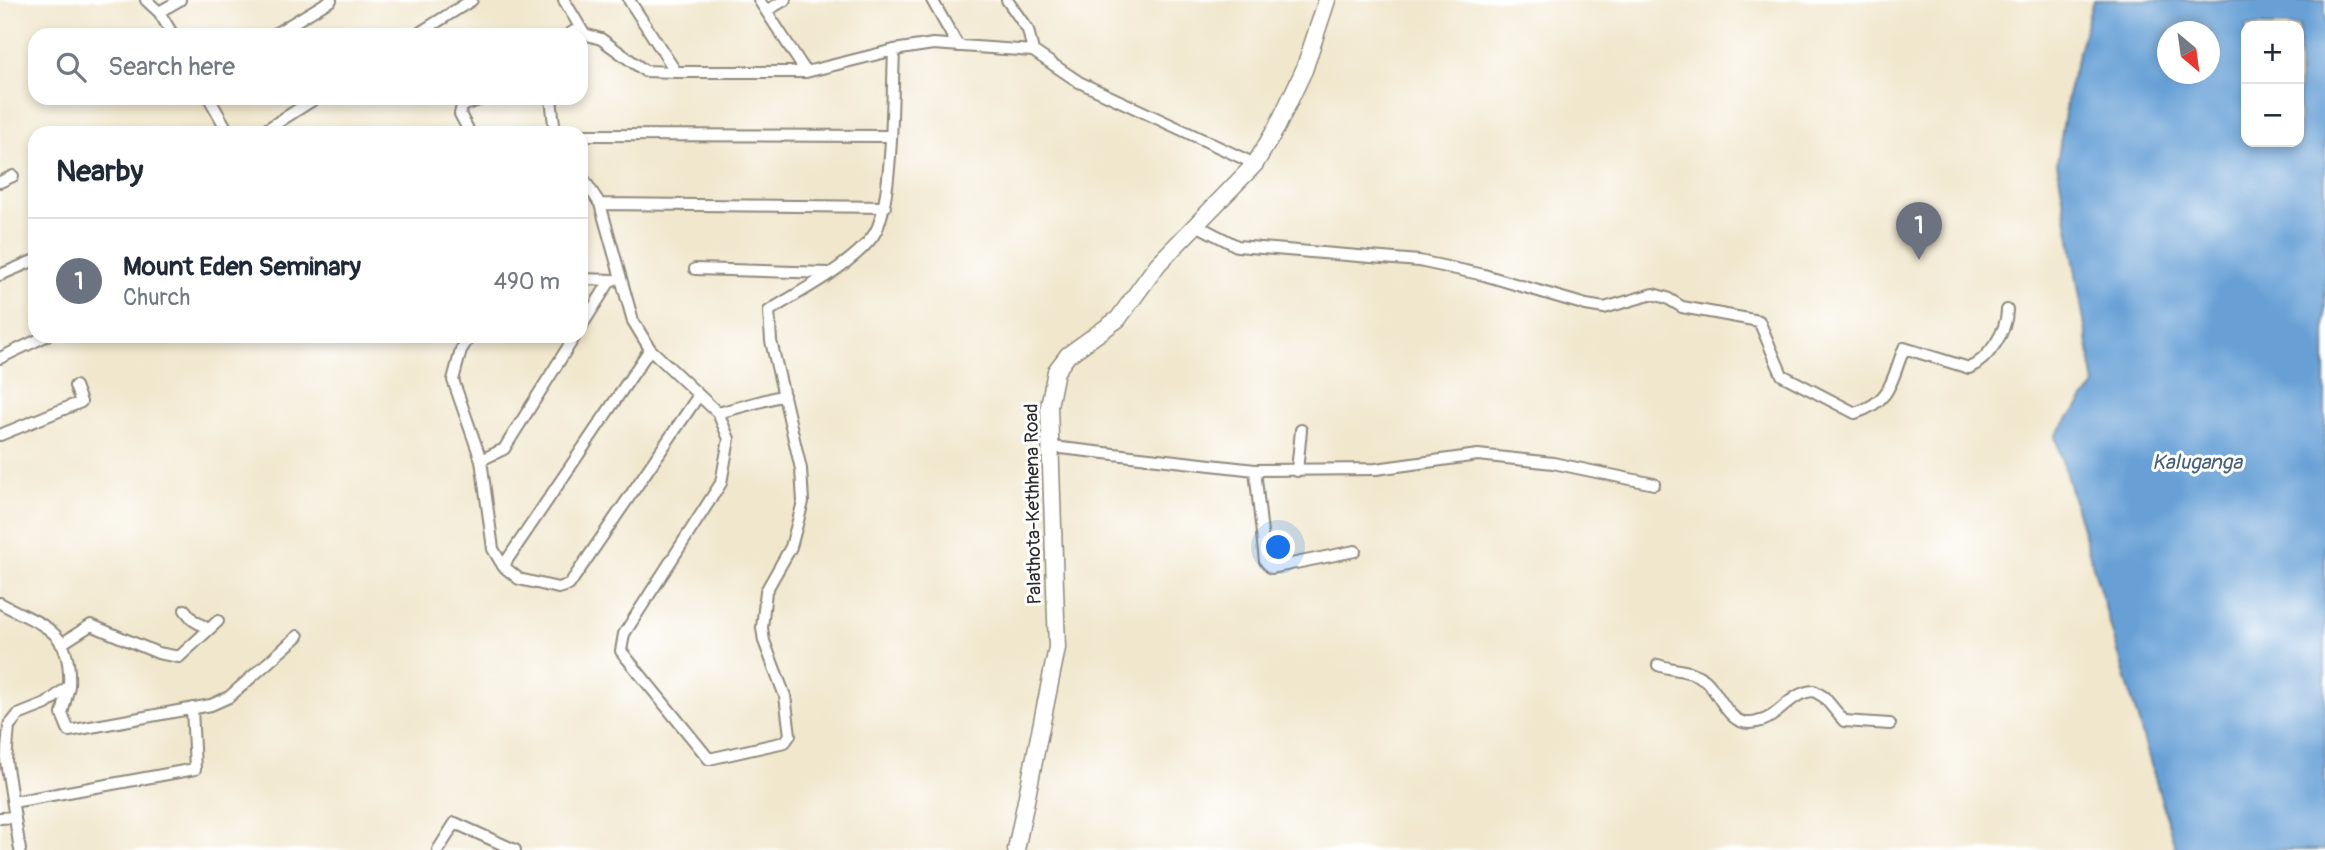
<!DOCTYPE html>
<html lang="en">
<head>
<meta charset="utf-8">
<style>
  :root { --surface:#fff; --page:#f2f2f3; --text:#1f2937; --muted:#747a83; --line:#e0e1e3; --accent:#1f6fb2 }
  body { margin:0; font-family:Pangolin,sans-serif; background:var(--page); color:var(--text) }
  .controls { position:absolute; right:21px; top:21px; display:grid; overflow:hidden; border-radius:14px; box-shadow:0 4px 10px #0003 }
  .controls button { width:63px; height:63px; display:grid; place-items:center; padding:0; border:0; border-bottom:2px solid var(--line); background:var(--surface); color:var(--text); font:35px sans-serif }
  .compass { position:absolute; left:2157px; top:21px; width:63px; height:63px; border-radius:50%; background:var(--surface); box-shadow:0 4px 10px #0003; rotate:151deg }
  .you { position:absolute; left:1279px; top:548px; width:24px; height:24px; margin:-18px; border:5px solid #fff; border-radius:50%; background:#1a73e8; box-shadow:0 0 0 10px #1a73e833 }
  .badge { display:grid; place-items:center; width:46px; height:46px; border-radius:50%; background:var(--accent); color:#fff; font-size:23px; font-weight:700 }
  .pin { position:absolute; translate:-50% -58px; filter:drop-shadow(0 2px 4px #0008) }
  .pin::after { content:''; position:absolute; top:37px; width:24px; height:21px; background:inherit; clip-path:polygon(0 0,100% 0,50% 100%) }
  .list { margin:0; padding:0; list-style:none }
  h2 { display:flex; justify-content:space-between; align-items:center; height:91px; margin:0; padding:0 28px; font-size:30px }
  h2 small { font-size:23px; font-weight:400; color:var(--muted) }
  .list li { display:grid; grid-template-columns:46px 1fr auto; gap:21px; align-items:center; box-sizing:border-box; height:126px; padding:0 28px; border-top:2px solid var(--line) }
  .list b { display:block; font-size:26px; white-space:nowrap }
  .list p { margin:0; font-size:23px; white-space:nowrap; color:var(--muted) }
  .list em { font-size:23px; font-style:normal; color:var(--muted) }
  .icon { flex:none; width:38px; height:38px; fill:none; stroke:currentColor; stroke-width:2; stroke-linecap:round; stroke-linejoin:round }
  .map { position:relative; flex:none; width:2325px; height:850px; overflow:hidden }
  .search { position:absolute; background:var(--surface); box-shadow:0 4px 10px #0003; left:28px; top:28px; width:560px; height:77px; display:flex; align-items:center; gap:18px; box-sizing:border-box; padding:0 24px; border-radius:21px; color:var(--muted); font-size:26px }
  .panel { position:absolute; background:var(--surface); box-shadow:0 4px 10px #0003; left:28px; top:126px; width:560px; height:217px; border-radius:21px }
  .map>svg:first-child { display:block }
  .water { fill:#68a0d6; stroke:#4a6680; stroke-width:2; fill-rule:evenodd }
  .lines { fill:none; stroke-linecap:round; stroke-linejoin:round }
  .street-casing { stroke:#8e897c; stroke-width:14 }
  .secondary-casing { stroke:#8e897c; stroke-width:19 }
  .street { stroke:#fff; stroke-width:10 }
  .secondary { stroke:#fff; stroke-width:16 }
  .labels { text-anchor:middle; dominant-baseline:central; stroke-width:6; stroke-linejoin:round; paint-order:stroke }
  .street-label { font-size:19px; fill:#2b2b2b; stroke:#fff }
  .water-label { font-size:21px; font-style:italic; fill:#466078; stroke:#fff }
</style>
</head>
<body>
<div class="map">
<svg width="2325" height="850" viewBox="0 0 2325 850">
  <rect width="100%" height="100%" fill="#fff"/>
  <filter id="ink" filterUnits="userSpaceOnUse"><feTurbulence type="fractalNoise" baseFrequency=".0143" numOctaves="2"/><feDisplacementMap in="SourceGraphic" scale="14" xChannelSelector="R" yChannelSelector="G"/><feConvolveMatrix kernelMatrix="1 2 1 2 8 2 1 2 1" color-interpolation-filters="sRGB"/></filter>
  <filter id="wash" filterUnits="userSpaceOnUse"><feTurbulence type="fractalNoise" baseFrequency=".00686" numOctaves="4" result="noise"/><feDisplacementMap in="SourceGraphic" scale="28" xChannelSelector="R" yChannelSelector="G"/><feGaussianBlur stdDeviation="1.57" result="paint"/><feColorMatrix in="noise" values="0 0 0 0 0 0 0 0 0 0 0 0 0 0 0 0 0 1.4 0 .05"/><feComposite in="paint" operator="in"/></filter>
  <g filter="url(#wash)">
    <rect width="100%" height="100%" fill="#f1e7cd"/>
    <path class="water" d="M2093,0H2325V850H2176L2055,436L2095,385L2057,163L2069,88ZM2246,26H2299V142H2246ZM2168,32H2210V74H2168Z"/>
  </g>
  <g filter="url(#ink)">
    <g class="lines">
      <g class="street-casing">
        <path id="street" d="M146,0L159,12L173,35
          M564,0L583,32
          M629,0L676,72
          M759,0L806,72
          M932,0L958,46
          M1007,0L1028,30L1033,51
          M766,11L785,0
          M159,12L180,0
          M273,35L331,0
          M416,35L472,0
          M568,35L574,31L601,39L645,71L676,72H806L894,50L933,44L1033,51L1079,82L1255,164
          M209,98L229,133
          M551,98L555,133
          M261,133L316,98
          M470,133L460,114L462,106L485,98
          M581,135L889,136
          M581,175L600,204L633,321L650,349L718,413L729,439L721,483L624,634L621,651L709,759L785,742L790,735L785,696L764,641L762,628L766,591L791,547L803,502L801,469L771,341L769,311C800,291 851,266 873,236C894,207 892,90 894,50
          M0,182L13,176
          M600,204L885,207
          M1198,226L1237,246L1419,261L1484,275L1586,305L1604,308L1653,294L1667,298L1682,307L1759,321L1782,375L1855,413C1892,401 1891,381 1904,348L1969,368C1989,359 2007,331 2007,310
          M695,269L828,273
          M0,275L35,260
          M581,279L613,280
          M581,327L610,281
          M470,336L461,350L453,380L481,460L493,549L503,566L519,579L558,588L569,585L699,395
          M0,358L46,336
          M718,413L784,395
          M0,435L81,402L75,386
          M1052,447L1255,470L1376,469L1478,455L1553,463L1654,484
          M481,460L504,449L575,336
          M1255,470L1265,561L1271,568L1355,551
          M1297,471L1301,430
          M503,566L650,349
          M0,603C41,626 72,627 69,686L46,704L18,715L9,726L6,761L20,850
          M185,610L193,620L208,629
          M61,644L91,625L158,653L179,657L218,621
          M1658,665C1674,671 1691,669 1705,680C1722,695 1728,729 1757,722C1780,718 1789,692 1814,691L1824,697L1844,721L1890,724
          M69,686L62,714L69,731L211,705L229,697L298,636
          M13,802L195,769L192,708
          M0,818L15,817
          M438,850L455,823L515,850"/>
      </g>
      <g class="secondary-casing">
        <path id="secondary" d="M1016,850L1057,648L1049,406L1056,371L1068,355L1118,319L1158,264L1255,164L1277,127L1304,70L1327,0"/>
      </g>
      <use href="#street" class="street"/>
      <use href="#secondary" class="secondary"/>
    </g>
  </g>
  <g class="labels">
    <g class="street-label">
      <text transform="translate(1033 504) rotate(-91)">Palathota-Kethhena Road</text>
    </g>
    <g class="water-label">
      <text x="2197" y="462">Kaluganga</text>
    </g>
  </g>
</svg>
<div class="controls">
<button>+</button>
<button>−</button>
</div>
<svg class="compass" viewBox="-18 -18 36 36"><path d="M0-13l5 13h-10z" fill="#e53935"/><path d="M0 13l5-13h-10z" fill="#747a83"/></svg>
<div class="you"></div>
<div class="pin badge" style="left:1919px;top:260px;background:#6b7280">1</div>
<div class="search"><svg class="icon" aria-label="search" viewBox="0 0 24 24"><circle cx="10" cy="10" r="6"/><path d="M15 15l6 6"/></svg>Search here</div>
<section class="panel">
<h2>Nearby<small></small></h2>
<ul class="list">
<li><span class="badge" style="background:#6b7280">1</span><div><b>Mount Eden Seminary</b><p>Church</p></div><em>490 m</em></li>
</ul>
</section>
</div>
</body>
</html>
